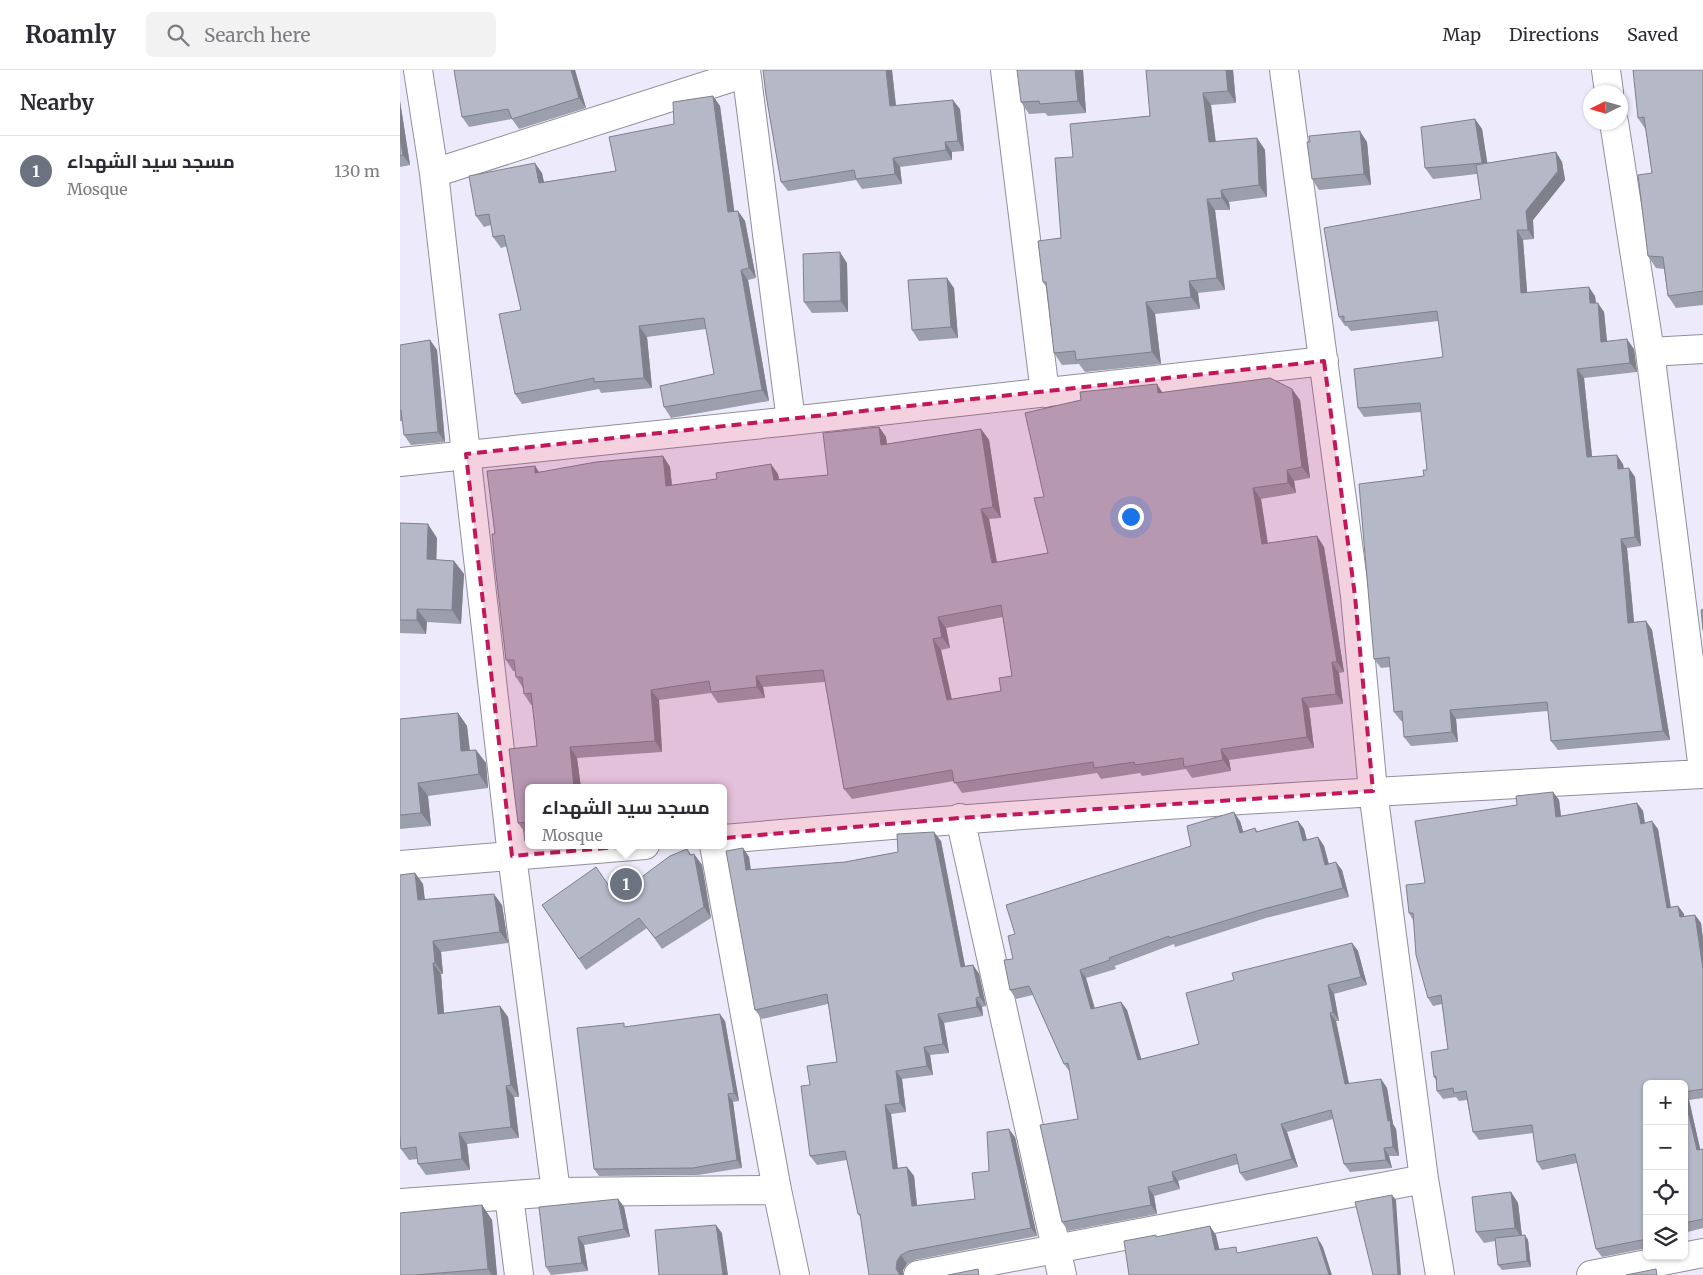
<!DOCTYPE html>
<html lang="en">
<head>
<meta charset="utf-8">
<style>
  :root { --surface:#fff; --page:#f2f2f3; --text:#2b2b33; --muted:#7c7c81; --line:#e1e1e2; --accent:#2e7877 }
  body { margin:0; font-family:Merriweather,Cairo,serif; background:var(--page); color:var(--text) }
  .controls { position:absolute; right:15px; bottom:15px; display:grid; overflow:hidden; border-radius:8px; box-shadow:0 1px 4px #0004 }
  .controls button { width:45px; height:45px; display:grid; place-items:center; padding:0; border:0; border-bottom:1px solid var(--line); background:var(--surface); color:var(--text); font:25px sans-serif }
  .compass { position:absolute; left:1183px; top:15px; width:45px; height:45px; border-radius:50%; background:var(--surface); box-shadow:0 1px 4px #0004; rotate:265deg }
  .you { position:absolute; left:730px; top:446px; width:18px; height:18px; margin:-12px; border:4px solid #fff; border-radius:50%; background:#1a73e8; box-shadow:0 0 0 8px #1a73e833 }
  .badge { display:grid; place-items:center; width:32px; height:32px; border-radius:50%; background:var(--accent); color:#fff; font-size:16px; font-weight:700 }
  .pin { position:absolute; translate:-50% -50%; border:2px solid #fff; box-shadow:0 1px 5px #0006 }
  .popup { position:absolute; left:125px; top:714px; width:202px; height:65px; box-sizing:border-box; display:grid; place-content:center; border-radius:8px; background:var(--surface); filter:drop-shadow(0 1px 4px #0005); font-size:16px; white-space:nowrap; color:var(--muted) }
  .popup b { font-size:19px; color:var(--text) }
  .popup::after { content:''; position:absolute; left:50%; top:100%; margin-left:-10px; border:10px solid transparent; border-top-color:var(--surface) }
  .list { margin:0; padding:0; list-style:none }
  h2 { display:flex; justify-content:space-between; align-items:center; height:65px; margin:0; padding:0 20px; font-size:21px }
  h2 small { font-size:16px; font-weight:400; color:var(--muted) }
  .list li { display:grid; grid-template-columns:32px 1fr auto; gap:15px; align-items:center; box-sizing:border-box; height:70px; padding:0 20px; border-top:1px solid var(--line) }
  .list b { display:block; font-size:19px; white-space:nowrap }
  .list p { margin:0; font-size:16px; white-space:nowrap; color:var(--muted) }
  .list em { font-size:16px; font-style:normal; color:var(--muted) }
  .icon { flex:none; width:28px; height:28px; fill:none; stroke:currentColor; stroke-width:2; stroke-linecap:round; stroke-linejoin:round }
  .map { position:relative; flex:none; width:1303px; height:1205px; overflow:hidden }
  header { display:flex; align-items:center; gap:30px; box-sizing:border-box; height:70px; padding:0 25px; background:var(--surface); border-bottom:1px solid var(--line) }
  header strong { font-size:24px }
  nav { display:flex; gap:28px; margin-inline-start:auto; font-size:18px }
  .search { width:350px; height:45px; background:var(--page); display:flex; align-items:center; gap:12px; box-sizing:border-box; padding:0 18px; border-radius:8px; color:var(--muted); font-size:19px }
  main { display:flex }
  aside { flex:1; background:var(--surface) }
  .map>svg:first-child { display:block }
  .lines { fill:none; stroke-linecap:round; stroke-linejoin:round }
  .minor-casing { stroke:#908e9c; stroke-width:30 }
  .minor { stroke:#fff; stroke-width:28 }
  .wall { fill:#9b9eab; fill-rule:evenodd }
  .shaded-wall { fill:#7e818b }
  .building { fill:#b4b8c7; stroke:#7e818b; fill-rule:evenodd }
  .marked { fill:#c2185b; fill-opacity:0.2; stroke:#c2185b; stroke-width:4; stroke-dasharray:10 6; stroke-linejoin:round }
</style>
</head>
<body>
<header>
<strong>Roamly</strong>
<div class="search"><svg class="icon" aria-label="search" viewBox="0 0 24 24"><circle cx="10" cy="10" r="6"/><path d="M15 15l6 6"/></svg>Search here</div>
<nav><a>Map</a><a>Directions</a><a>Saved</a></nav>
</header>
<main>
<aside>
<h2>Nearby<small></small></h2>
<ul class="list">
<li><span class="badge" style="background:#6b7280">1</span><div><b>مسجد سيد الشهداء</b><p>Mosque</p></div><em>130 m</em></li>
</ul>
</aside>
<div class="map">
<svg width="1303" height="1205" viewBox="0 0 1303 1205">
  <rect width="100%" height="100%" fill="#edebfb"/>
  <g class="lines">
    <g class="minor-casing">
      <path id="minor" d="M18,0L34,103L112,786L156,1122
        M346,0L391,351
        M605,0L645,323
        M884,0L955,526L973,721L1024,1109L1040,1205
        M1206,0L1209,22
        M1214,52L1250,282L1303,700
        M34,103L346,3
        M1250,282L1303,279
        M0,392L391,351L924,291
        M560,748L662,1205
        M324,769C650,740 976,721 1303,704
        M314,775L377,1120L395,1205
        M0,795L245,775
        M109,1126L119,1205
        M0,1133L156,1122L377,1120
        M518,1205L1024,1109
        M1191,1205L1303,1183"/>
    </g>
    <use href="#minor" class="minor"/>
  </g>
  <path class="wall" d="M54,0H175L186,38L119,59L112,49L69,57L62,47Z
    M492,0L496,36L560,39L564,81L552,82V90L500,97L502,114L462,119L456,110L388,121L381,112Z
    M683,0L686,43L648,46L645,43L629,44L621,32Z
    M746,0H833L836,33L811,35L816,72L857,68L865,80L867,127L829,132L830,140H815L825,220L798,223L800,239L755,244L761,294L685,302L679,294L662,295L654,283L647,218L643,212L661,168L673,87L750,46Z
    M1303,0V235L1276,238L1268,226L1264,199L1256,198L1248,186L1252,103L1246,60L1238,48Z
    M313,26L320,36L334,141H338L345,151L356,208L348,210L369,331L271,348L264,337L314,304L306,259L247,267L252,318L201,323L199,319L122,334L115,324L121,240L107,176L101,178L93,167L91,155L84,157L76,146L142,103L144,112L216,101L274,54Z
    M0,31L10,95L0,97Z
    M1075,49L1082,59L1087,93L1156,82L1162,92L1165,110L1133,150L1134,169L1123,170L1127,222L1195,226L1196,233L1204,242L1207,271L1234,279L1237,302L1184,308L1192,387L1223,394L1224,398L1235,407L1241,476L1227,478L1234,552L1246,551L1252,560L1270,670L1158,680L1151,671L1148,641L1056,649L1058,672L1011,676L1004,667L1003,651H1001L994,642L990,597L981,598L974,589L1024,406L1027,400L1021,342L964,347L958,338L1043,287L1039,251L951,261L947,256H945L939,247L1081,129L1077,104L1033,109L1025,98Z
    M967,72L971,115L919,120L912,109Z
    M447,193L448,242L412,243L404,232Z
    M554,218L558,268L519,271L512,260Z
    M30,270L37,280L45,372L11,375L4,365L3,351H0V275Z
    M763,322L900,330L910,408L894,411L896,423L861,429L868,473L917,466L924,477L944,602L939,603L943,634L909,638L914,678L829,690L831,701L792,708L786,699L742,706L740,703L701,709L697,703L562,723L554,711L452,729L444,719L425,612L363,617L365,628L318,633L311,623L259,630L262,682L177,688L181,718H128V764H126L118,753L137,676L132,635H131L124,624L123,618L116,607L115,601H113L106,590L95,464L135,396L139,402L263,386L270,397L272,415L378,404L379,410L428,405L479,357L486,367L487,374L581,359L589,370L601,448L589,449L597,492L648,483L644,427ZM603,547L612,606L601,621L552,629L541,580L550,578L546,558Z
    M0,453L37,468L36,490L54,491L64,504L61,554L27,552L26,564L0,563Z
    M58,643L67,656L70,680H76L86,693L88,718L28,726L31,756L0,759V649Z
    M1153,722L1159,730L1161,746L1237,733L1243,741L1245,753L1258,759L1271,837L1278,836L1284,844V846L1295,845L1301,853L1303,869V1028L1289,1030L1300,1079H1303V1158L1284,1163V1014H1247V1178L1202,1187L1196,1179L1177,1093L1142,1100L1137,1092L1133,1063L1079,1070L1073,1062L1067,1030L1059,1031L1056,1027L1043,1029L1037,1021L1036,1010L1034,1007L1048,979L1042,934L1033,936L1028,928L1013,850L1009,843L1025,813L1117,735Z
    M840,751L843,762L855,758L858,762L898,751L904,759L907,770L918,767L924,776L929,794L942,800L949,827L866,848L775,877L774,874L715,896L716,899L686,908L695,938L721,932L727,940L741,989L773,981L799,974L834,910L952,873L958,881L967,915L934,924L939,951H936L949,1014L981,1009L987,1018L993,1054L996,1059L999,1086H989L992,1098L950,1102L944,1094L933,1049L887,1062L898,1097L846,1111L840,1103L838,1094L778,1111L780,1119L754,1126L757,1144L668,1161L662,1152L678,1049L670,1002L664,994L633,925L616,929L610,920L615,864L791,776Z
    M541,771L565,896L573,895L579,904L586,936L582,937L583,946L544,953L549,983L530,985L533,1005L502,1009L506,1042L491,1044L498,1098L507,1097L514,1106L517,1136L575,1129L589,1101L615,1067L637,1166L515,1190L507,1194L503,1200L458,1144L447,1090L417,1095L410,1086V1015L437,992L428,934L362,949L355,940L343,778L349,787L351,800L445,792L498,782Z
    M294,784L302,795L311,848L262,879L247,858L186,900L142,835L216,826L291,785Z
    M15,803L23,814L25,830L102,835L108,873L41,882L43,904H41L44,943L100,936L108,947L119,1027H114L119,1068L67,1074L70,1100L26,1105L18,1094L17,1089L9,1090L1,1079L0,1073V805Z
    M325,951L339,1031L333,1032L342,1098L298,1105L199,1106L194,1099L226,957Z
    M1111,1122L1118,1133L1122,1165H1125L1128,1170L1131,1197L1102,1200L1098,1195L1095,1171L1084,1173L1076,1162Z
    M218,1129L224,1137L230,1167L184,1175L188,1201L151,1205L146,1197Z
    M82,1135L92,1150L97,1205H0Z"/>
  <path class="shaded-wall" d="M171,0H175L186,38L179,28Z
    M486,0H492L497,46L490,36Z
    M675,0H683L686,43L678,31Z
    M826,0H833L836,33L828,21Z
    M803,23L811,35L817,84L809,72Z
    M313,26L320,36L336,153L328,142Z
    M553,30L560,39L564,81L558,71Z
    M0,31L10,95L3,85L0,68Z
    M1075,49L1082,59L1089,103L1082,93Z
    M960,61L967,72L971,115L964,104Z
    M857,68L865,80L867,127L859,115Z
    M545,72L552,82V90L546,80Z
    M1156,82L1162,92L1165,110L1133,150L1134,169L1128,160L1126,141Z
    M493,88L500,97L502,114L495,104Z
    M135,93L142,103L146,123L139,113Z
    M821,120L829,132L830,140L822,128Z
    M807,129L815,140L825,220L817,208Z
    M338,141L345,151L356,208L349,198Z
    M1117,160L1123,170L1128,232L1121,223Z
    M440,182L447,193L448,242L441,231Z
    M341,200L348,210L369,331L362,320Z
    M547,208L554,218L558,268L551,257Z
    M789,211L798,223L800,239L791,227Z
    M1189,217L1195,226L1197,243L1190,233Z
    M746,232L755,244L761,294L752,282Z
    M1198,233L1204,242L1208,281L1201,272Z
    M239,256L247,267L252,318L244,308Z
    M1227,269L1234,279L1237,302L1230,293Z
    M30,270L37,280L45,372L38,362Z
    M1177,299L1184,308L1193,396L1187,387Z
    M757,314L764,325L758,323Z
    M892,319L900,330L910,408L902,397Z
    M479,357L486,367L488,385L481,375Z
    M581,359L589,370L601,448L593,437Z
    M1217,385L1223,394L1224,408L1218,399Z
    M263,386L270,397L273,427L266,416Z
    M371,394L378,404L381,421L374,410Z
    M135,396L142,407L135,403Z
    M1229,398L1235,407L1241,476L1235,467Z
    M887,400L894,411L896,423L888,413Z
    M853,418L861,429L869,484L862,474Z
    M581,439L589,449L599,504L592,493Z
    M28,454L37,468L36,503L27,489Z
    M917,466L924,477L944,602L937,592Z
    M1221,469L1227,478L1235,562L1228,553Z
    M54,491L64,504L61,554L52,540Z
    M17,539L27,552L26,564L17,550Z
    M538,547L546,558L550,578L542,567Z
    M1246,551L1252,560L1270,670L1263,661Z
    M533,569L541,580L554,641L547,630Z
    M932,592L939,603L943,634L936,624Z
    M356,606L363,617L365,628L357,617Z
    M251,620L259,630L262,682L255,671Z
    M902,628L909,638L914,678L907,667Z
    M1050,640L1056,649L1058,672L1052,662Z
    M58,643L67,656L71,695L61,681Z
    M170,677L177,688L181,718H174Z
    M821,679L829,690L831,701L823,690Z
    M76,680L86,693L88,718L79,704Z
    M18,713L28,726L31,756L21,743Z
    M1153,722L1159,730L1162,755L1156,747Z
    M1237,733L1243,741L1246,762L1241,754Z
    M834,742L840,751L846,771L840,763Z
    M898,751L904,759L909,780L903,771Z
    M1252,751L1258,759L1272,846L1267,838Z
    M534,762L541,771L567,906L561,897Z
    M918,767L924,776L931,803L925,795Z
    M343,778L349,787L352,809L346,800Z
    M287,779L294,789V784L302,795L311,848L304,837L290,785Z
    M936,792L942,800L949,827L943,818Z
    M15,803L23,814L26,842L18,830Z
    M94,824L102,835L108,873L100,862Z
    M1278,836L1284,844L1285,854L1280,847Z
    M1295,845L1301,853L1303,869V899Z
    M33,871L41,882L43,904L35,893Z
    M952,873L958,881L967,915L961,907Z
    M33,893L41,904L45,955L38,944Z
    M573,895L579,904L586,936L580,927Z
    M680,900L686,908L697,948L691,939Z
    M928,915L934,924L939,951L933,942Z
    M576,928L582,937L583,946L577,937Z
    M721,932L727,940L744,998L738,990Z
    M100,936L108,947L119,1027L111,1015Z
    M930,943L936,951L951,1023L945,1014Z
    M320,944L325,951L339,1031L334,1023Z
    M538,944L544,953L549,983L543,974Z
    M524,977L530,985L533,1005L527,996Z
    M496,1001L502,1009L506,1042L500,1033Z
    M981,1009L987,1018L993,1054L996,1059L999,1086L993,1077Z
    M106,1016L114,1027L119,1068L111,1057Z
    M1284,1023L1289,1030L1302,1087L1297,1080Z
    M328,1024L333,1032L342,1098L337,1090Z
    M485,1035L491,1044L499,1108L493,1099Z
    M881,1054L887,1062L898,1097L892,1089Z
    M609,1059L615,1067L637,1166L631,1158Z
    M59,1063L67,1074L70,1100L62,1089Z
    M984,1078L989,1086L992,1098L986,1090Z
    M507,1097L514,1106L518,1145L512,1136Z
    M772,1102L778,1111L780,1119L774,1111Z
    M748,1117L754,1126L757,1144L751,1135Z
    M1111,1122L1118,1133L1122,1168L1115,1158Z
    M992,1125L996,1130L1001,1205H998Z
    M218,1129L224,1137L230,1167L224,1159Z
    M82,1135L92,1150L97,1205H92L88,1199Z
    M316,1155L322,1163L328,1205H323Z
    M810,1156L816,1165L822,1190L815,1180Z
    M1125,1165L1128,1170L1131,1197L1127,1191Z
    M178,1167L184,1175L188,1201L182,1193Z
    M917,1167L923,1177L932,1205H929Z
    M501,1185L507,1194L503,1200V1205H500L496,1199L497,1191Z"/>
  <path class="building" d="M54,0H171L179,28L112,49L108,39L62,47Z
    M363,0H486L490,36L553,30L558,71L545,72L546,80L493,88L495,104L456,109L454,100L381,112L366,25Z
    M617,0H675L678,31L640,34L639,31L621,32Z
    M746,0H826L828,21L803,23L809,72L857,68L859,115L821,120L822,128L807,129L817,208L789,211L791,227L746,232L752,282L676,290L675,281L654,283L646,212H643L638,171L661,168L655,88L673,87L670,54L750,46Z
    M1233,0H1303V221L1268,226L1263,187L1248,186L1238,105L1252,103L1244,47L1238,48Z
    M313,26L328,142L338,141L349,198L341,200L362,320L264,337L260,316L314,304L304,248L239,256L244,308L194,312V308L115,324L99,244L121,240L104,165L93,167L89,144L76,146L69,106L135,93L139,113L216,101L209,67L274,54L273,32Z
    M1075,49L1082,93L1025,98L1021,57Z
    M960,61L964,104L912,109L907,72H910L909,66Z
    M0,68L3,85L0,86Z
    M1156,82L1158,101L1126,141L1128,160H1117L1121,223L1189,217L1190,233H1198L1201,272L1227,269L1230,293L1177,299L1187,387L1217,385L1218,399L1229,398L1235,467L1221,469L1228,553L1246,551L1263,661L1151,671L1147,632L1050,640L1052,662L1004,667L1002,641L994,642L989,587L974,589L959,414L1024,406L1023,400H1027L1020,333L958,338L954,299L1043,287L1037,241L944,252V246L939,247L924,158L1081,129L1076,95Z
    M440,182L441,231L404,232L403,184Z
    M547,208L551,257L512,260L508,210Z
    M30,270L38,362L4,365L1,340H0V275Z
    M870,308L892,319L902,397L887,400L888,413L853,418L862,474L917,466L937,592H932L936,624L902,628L907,667L821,679L823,690L784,697L783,688L735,695L734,692L694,698L693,692L554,713L552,700L444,719L423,600L356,606L357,617L311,622L309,611L251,620L255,671L170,677L174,718H128V752L118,753L109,679L137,676L131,623L124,624L122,607H116L114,590H106L95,495L92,464H95L87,401L135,396V403L196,392L263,386L266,416L317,409L316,403L371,394L374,410L428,405L423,363L479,357L481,375L581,359L593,437L581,439L592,493L648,483L634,428L644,427L625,343L681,330L680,322L757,314L758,323ZM601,535L612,606L599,608L601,621L547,630L533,569L542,567L538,547Z
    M0,453L28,454L27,489L54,491L52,540L17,539V550H0Z
    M1303,539V560L1301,540Z
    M58,643L61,681L76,680L79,704L18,713L21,743L0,745V649Z
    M1153,722L1156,747L1237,733L1241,754L1252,751L1267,838L1278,836L1280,847L1295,845L1303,899V1019L1284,1022V1014H1247V1169L1196,1179L1175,1084L1137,1092L1132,1055L1073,1062L1066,1021L1054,1023L1053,1018L1037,1021L1036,1006L1034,1007L1031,982L1048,979L1041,925L1028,928L1016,885L1013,843H1009L1006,815L1025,813L1015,751L1117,735L1116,726Z
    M834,742L840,763L855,758L856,762L898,751L903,771L918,767L925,795L936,792L943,818L860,840L769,868V866L709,888L710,890L680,900L691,939L721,932L738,990L773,981L799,974L786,923L834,910L832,903L952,873L961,907L928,915L933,942L930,943L945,1014L981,1009L988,1051L990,1050L993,1077L984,1078L986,1090L944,1094L931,1040L881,1054L892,1089L840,1103L836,1084L772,1102L774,1111L748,1117L751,1135L662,1152L640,1055L678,1049L668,993L664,994L629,916L610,920L604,890L613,889L608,866L615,864L606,835L791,776L787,756Z
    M534,762L561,897L573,895L580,927L576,928L577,937L538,944L543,974L524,977L527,996L496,1001L500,1033L485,1035L493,1099L507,1097L512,1136L575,1129L572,1103L589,1101L587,1062L609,1059L631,1158L509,1181L501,1185L497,1191L496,1199L500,1205H469L460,1144H458L445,1081L410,1086L401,1016L410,1015L407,996L437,992L427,924L355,940L326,781L343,778L346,800L445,792L498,782L497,764Z
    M287,779L290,785L294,784L304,837L255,868L239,848L179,889L142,835L196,797L216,826L270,786Z
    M15,803L18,830L94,824L100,862L33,871L35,893H33L38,944L100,936L111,1015L106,1016L111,1057L59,1063L62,1089L18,1094L16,1077L1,1079L0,1066V805Z
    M320,944L334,1023L328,1024L337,1090L293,1098L194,1099L177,958L224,953V957Z
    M1284,1025L1297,1080L1303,1079V1149L1284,1153Z
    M1111,1122L1115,1158L1076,1162L1072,1127Z
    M992,1125L998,1205H973L955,1132Z
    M218,1129L224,1159L178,1167L182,1193L146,1197L139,1137Z
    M82,1135L88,1199L15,1205H0V1143Z
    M316,1155L323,1205H259L255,1160Z
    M810,1156L815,1180L836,1177L837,1183L917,1167L929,1205H729L724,1171L756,1165V1167Z
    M1125,1165L1127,1191L1098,1195L1095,1168Z
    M578,1199L579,1205H548Z
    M1256,1199L1257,1205H1226Z"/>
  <path class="marked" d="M924,291L955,526L973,721L560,748L112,786L66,384Z"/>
</svg>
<div class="controls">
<button>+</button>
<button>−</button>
<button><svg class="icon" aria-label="locate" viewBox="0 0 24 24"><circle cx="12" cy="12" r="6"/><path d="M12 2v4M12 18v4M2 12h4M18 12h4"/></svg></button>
<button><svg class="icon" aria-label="layers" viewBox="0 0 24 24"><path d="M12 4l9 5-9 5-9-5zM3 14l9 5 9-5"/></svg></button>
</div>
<svg class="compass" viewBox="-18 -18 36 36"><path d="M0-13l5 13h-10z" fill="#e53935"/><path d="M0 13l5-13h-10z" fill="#7c7c81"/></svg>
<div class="you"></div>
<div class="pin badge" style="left:226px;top:814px;background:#6b7280">1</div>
<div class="popup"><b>مسجد سيد الشهداء</b>Mosque</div>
</div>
</main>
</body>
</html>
